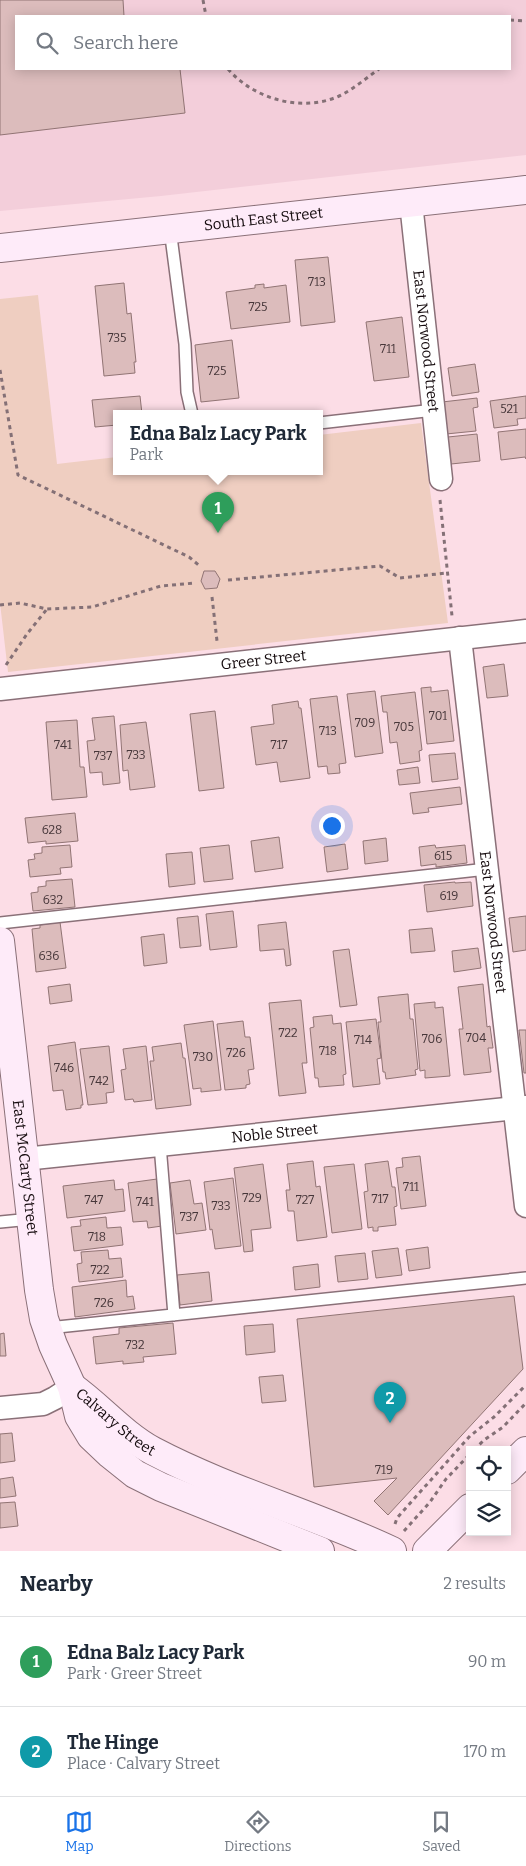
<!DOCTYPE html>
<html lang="en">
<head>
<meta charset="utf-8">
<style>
  :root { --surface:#fff; --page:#f6f6f7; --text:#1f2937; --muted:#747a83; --line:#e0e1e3; --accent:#1a73e8 }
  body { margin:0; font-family:Bitter,serif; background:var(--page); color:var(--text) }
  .controls { position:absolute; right:15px; bottom:15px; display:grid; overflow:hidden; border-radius:0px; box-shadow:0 2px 12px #0003 }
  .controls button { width:45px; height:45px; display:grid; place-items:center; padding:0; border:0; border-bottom:1px solid var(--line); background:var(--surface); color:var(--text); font:25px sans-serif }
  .you { position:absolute; left:331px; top:825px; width:18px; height:18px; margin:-12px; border:4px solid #fff; border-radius:50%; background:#1a73e8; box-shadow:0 0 0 8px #1a73e833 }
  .badge { display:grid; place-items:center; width:32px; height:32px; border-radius:50%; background:var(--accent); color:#fff; font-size:16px; font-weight:700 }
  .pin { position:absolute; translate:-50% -41px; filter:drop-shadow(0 1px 2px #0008) }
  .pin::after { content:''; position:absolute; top:26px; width:18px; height:15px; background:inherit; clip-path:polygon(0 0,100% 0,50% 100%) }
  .popup { position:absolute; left:113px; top:410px; width:210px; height:65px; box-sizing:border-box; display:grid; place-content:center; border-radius:0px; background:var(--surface); filter:drop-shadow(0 1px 4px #0005); font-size:16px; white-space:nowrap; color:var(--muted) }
  .popup b { font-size:19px; color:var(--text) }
  .popup::after { content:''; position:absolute; left:50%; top:100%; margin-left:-10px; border:10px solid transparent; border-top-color:var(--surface) }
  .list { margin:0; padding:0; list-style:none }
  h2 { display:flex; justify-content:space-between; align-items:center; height:65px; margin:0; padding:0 20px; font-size:21px }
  h2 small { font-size:16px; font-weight:400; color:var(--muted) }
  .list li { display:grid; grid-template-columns:32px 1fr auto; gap:15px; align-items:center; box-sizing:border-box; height:90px; padding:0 20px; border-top:1px solid var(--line) }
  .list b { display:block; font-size:19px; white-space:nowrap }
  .list p { margin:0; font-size:16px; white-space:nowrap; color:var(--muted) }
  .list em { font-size:16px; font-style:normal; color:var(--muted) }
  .icon { flex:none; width:28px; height:28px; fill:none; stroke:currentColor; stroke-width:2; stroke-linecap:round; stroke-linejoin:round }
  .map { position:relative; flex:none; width:526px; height:1551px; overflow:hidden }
  .search { position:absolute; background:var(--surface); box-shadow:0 2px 12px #0003; left:15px; right:15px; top:15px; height:55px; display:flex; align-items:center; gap:12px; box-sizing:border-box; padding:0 18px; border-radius:0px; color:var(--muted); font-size:19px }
  .sheet { height:245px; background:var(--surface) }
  nav { display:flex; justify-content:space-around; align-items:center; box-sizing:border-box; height:70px; border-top:1px solid var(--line); background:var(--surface); font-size:14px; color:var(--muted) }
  nav a { display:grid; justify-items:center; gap:2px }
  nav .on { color:var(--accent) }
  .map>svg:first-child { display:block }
  .built { fill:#f3ceda; fill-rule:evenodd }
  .green { fill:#efcec1 }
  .building { fill:#dcbcbc; stroke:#917474 }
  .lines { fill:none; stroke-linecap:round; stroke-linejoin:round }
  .lane-casing { stroke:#8a7078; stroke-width:14 }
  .street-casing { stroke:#8a7078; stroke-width:25 }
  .secondary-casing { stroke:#8a7078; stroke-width:30 }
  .path { stroke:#847076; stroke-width:3; stroke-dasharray:4 4; stroke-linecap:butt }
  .lane { stroke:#fff; stroke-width:11 }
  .street { stroke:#fff; stroke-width:22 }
  .secondary { stroke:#feebf9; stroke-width:28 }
  .labels { text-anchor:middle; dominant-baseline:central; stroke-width:4; stroke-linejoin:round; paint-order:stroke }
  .number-label { font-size:12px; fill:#47373a }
  .street-label { font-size:15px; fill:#150b0e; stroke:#fcdde6 }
</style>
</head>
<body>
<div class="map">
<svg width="526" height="1551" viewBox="0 0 526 1551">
  <rect width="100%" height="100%" fill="#fcdde6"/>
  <path class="built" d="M0,0H526V155L161,196L0,211ZM16,16H510V69H16Z"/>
  <path class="green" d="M38,295L57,464L117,457V472H319V435L421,423L448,623L8,672L0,603V299Z"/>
  <path class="building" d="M0,0H123L124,16H16V69H180L185,113L0,135Z
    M328,257L335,322L301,326L295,260Z
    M124,283L127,314L131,313L136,362H134L135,373L104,376L95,286Z
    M264,284V288L286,285L290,322L231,329L226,292L255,288V285Z
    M402,317L409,377L374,381L366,322Z
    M232,340L239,398L201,402L195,345Z
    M475,364L479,392L452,396L448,368Z
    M140,396L142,414H117V425L95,427L92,400Z
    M526,396V418L517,419L518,425L494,428L490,401Z
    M477,398L478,407L473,408L476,431L446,434L442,402Z
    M526,429V459L525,457L501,460L498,432Z
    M477,434L480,461L451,464L448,437Z
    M204,571H215L220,579L217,588L205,589L201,581Z
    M504,664L508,696L487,698L483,667Z
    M431,687V692L448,690L454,741L427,744L421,688Z
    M375,691L383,753L355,757L347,694Z
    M415,692L422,750L419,751L420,761L400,764L397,742L390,743L387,712H383L381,696Z
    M337,696L346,763L339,764L340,773L328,774L327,766L318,767L310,699Z
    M298,701L299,708H301L310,778L280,782L277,762L256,765L251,727L274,724L272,705Z
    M215,711L224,788L199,791L190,714Z
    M114,716L120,783L103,785L102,772L90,773L87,741L95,740L92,718Z
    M77,720L80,767H84L87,797L52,800L46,722Z
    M146,722L155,787L130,790L128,770L123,771L120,725Z
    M455,753L458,779L432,782L429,755Z
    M418,767L420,783L399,785L397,770Z
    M460,787L462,804L428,808L429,812L413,814L410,793Z
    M75,813L78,841L46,844V841L28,843L25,818Z
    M279,837L283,868L255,872L251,841Z
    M386,838L388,861L365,864L363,841Z
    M345,844L348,869L327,872L324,847Z
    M70,845L72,867L60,868L61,874L30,877L28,860L35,859L34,854L42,853V847Z
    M229,845L233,879L204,882L200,848Z
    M435,845L436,848L465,845L467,863L436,867V864L421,866L419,847Z
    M192,852L195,884L169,887L166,854Z
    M72,879L75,907L33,911L31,893L38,892V887L46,886V881Z
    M455,882V883L471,882L473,906L427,912L424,885Z
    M233,911L237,947L210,950L206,914Z
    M198,916L201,946L180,948L177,918Z
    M526,916V950L513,952L509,918Z
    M60,922L66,968L36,972L32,929L40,928V925Z
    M286,922L291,965L286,966L284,949L260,951L258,925Z
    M432,928L435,951L411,953L409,930Z
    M164,934L167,963L144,966L141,937Z
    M478,948L481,968L454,972L452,951Z
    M349,949L357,1005L340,1007L333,951Z
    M70,984L72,1001L50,1004L48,987Z
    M483,984L487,1027L490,1026L493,1048H488L491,1072L464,1075L459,1029H463L458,987Z
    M408,994L410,1019H413L418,1069L415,1070L416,1075L386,1079L385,1072H383L378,1022H381L378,997Z
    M301,1000L307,1063H302L306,1093L279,1096L269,1003Z
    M435,1002V1008L443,1007L450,1076L425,1078V1070L420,1071L414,1004Z
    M332,1015L333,1024L341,1023L346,1074L343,1075L344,1085L319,1087L318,1078H315L310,1028L314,1027L313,1017Z
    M376,1019L381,1058L377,1059L380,1084L353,1087L346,1022Z
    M213,1021L221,1090L201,1092V1088L193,1089L184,1025Z
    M243,1021L245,1037H250L254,1069L248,1070L250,1084L246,1085V1088L225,1090L217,1024Z
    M519,1030H526V1073H524Z
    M75,1042L83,1105H81V1108L66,1110L63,1090L53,1091L48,1046Z
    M181,1043L183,1058H185L191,1105L156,1109L150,1061H154L152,1047Z
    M109,1046L114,1092L106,1093L107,1103L88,1105L80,1049Z
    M146,1046L152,1100L134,1102L133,1099L125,1100L121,1070L126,1069L123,1049Z
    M420,1156L426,1206L401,1209L396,1168L403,1167L402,1158Z
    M313,1161L316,1187L320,1186L327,1237L297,1241L294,1211H288L286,1190H290L287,1164Z
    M388,1161L392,1187H395L397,1206L394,1207L396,1225L378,1227V1231H373V1227L368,1228L364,1192L368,1191L365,1164Z
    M263,1164L271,1228L251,1230L253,1251L244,1252L234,1168Z
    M354,1164L362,1229L332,1233L324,1167Z
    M233,1178L241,1246L215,1249L212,1229L210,1230L204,1182Z
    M157,1179L162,1226L148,1228L147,1221L133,1222L128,1183Z
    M114,1180L115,1190L123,1189L125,1211L67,1218L63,1186Z
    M190,1180L194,1204L202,1203L206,1230L176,1234L170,1183Z
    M106,1217L107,1228L121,1227L123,1245L74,1251L71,1227L81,1226L80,1220Z
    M428,1247L430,1268L409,1271L406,1250Z
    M398,1248L402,1275L376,1278L372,1251Z
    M108,1250L109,1259L121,1258L123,1277L79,1282L77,1264L82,1263L81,1252Z
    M365,1253L368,1279L338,1282L335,1256Z
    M318,1264L320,1287L295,1290L293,1267Z
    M209,1272L212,1301L180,1305L177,1275Z
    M126,1280L127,1297L133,1296L135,1309L75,1317L72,1287Z
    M514,1296L523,1369L388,1515L374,1501L397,1478L314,1487L297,1319Z
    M173,1323L176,1354L143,1357L144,1362L123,1364V1361L96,1364L93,1337L119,1334V1328Z
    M273,1324L275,1352L246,1355L244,1326Z
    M4,1333L6,1356H0V1334Z
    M283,1375L286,1401L262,1403L259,1377Z
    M12,1433L15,1461L0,1463V1434Z
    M13,1477L16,1496L0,1498V1479Z
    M15,1502L18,1526L0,1528V1503Z"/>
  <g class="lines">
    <g class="lane-casing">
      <path id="lane" d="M170,229L185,344L187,392L192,414
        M319,423L434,410
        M0,923L487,869
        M160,1145L174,1315
        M0,1222L31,1219
        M48,1328L526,1278"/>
    </g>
    <g class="street-casing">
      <g id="street">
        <path id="s1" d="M411,203L441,479"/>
        <path id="s2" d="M460,638L526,1206"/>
        <path id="s3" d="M0,689L526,631"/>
        <path id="s4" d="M24,1159L526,1107"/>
        <path d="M0,1408L43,1404L55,1398L72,1387"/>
      </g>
    </g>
    <g class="secondary-casing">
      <g id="secondary">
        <path id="s5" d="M0,248L526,190"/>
        <path id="s6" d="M0,941L39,1290L44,1319L53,1345L72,1387L79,1416L91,1436L110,1454L135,1474L161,1487L320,1551"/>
        <path id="s7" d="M72,1387C100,1407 122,1434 153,1451C229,1491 314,1514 392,1551"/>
        <path d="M507,1470L526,1451"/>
        <path d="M427,1551L470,1508"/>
      </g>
    </g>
    <path class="path" d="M203,0L206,16
      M510,20L526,21
      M228,69C254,99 300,112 337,97C353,90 366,78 379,69
      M0,370L18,475L189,557L201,567
      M440,500L452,616
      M228,580L380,566L400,578L447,573
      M212,597L217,641
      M0,605L20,603L47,609L92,607L161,586L195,583
      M6,665L27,634L47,609
      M474,1450L484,1440L503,1427L526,1403
      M395,1524L397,1518L470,1436L494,1417L526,1385
      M404,1531L430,1502L446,1479L470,1454"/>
    <use href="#lane" class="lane"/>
    <use href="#street" class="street"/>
    <use href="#secondary" class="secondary"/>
  </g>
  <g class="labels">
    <g class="number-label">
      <text x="317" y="282">713</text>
      <text x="258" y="307">725</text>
      <text x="117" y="338">735</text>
      <text x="388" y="349">711</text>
      <text x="217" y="371">725</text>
      <text x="509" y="409">521</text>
      <text x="438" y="716">701</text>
      <text x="365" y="723">709</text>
      <text x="404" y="727">705</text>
      <text x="328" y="731">713</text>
      <text x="63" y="745">741</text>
      <text x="279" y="745">717</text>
      <text x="136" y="755">733</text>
      <text x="103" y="756">737</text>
      <text x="52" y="830">628</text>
      <text x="443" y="856">615</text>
      <text x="449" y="896">619</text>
      <text x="53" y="900">632</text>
      <text x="49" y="956">636</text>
      <text x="288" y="1033">722</text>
      <text x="476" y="1038">704</text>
      <text x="432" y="1039">706</text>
      <text x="363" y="1040">714</text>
      <text x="328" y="1051">718</text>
      <text x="236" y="1053">726</text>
      <text x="203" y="1057">730</text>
      <text x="64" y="1068">746</text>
      <text x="99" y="1081">742</text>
      <text x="411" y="1187">711</text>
      <text x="252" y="1198">729</text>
      <text x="380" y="1199">717</text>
      <text x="94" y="1200">747</text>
      <text x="305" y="1200">727</text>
      <text x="145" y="1202">741</text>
      <text x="221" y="1206">733</text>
      <text x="189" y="1217">737</text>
      <text x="97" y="1237">718</text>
      <text x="100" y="1270">722</text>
      <text x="104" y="1303">726</text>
      <text x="135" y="1345">732</text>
      <text x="384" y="1470">719</text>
    </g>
    <g class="street-label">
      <text stroke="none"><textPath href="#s5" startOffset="265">South East Street</textPath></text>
      <text stroke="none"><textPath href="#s1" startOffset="139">East Norwood Street</textPath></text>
      <text stroke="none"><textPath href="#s3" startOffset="265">Greer Street</textPath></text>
      <text stroke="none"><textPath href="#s2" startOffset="286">East Norwood Street</textPath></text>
      <text stroke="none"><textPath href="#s4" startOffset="252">Noble Street</textPath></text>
      <text stroke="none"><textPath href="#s6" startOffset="228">East McCarty Street</textPath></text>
      <text stroke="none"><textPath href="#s7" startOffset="56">Calvary Street</textPath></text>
    </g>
  </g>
</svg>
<div class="controls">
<button><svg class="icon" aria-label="locate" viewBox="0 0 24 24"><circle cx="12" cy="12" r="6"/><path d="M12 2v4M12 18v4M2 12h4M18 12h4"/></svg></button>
<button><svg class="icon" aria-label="layers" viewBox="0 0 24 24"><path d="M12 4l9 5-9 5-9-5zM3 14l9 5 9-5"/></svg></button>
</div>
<div class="you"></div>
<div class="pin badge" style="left:218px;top:533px;background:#2e9e5b">1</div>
<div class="popup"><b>Edna Balz Lacy Park</b>Park</div>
<div class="pin badge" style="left:390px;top:1423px;background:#0f9aa8">2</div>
<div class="search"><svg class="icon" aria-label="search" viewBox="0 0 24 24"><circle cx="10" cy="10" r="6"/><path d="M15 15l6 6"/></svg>Search here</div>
</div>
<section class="sheet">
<h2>Nearby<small>2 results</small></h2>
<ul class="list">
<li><span class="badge" style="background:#2e9e5b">1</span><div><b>Edna Balz Lacy Park</b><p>Park · Greer Street</p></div><em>90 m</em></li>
<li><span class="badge" style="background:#0f9aa8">2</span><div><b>The Hinge</b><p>Place · Calvary Street</p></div><em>170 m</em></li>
</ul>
</section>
<nav>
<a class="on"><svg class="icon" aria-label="map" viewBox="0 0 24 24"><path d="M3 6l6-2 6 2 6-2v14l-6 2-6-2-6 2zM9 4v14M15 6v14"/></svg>Map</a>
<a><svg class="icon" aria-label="directions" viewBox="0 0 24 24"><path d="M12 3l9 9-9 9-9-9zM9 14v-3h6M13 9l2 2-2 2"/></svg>Directions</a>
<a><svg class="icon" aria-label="saved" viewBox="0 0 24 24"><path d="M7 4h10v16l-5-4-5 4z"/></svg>Saved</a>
</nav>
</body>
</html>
